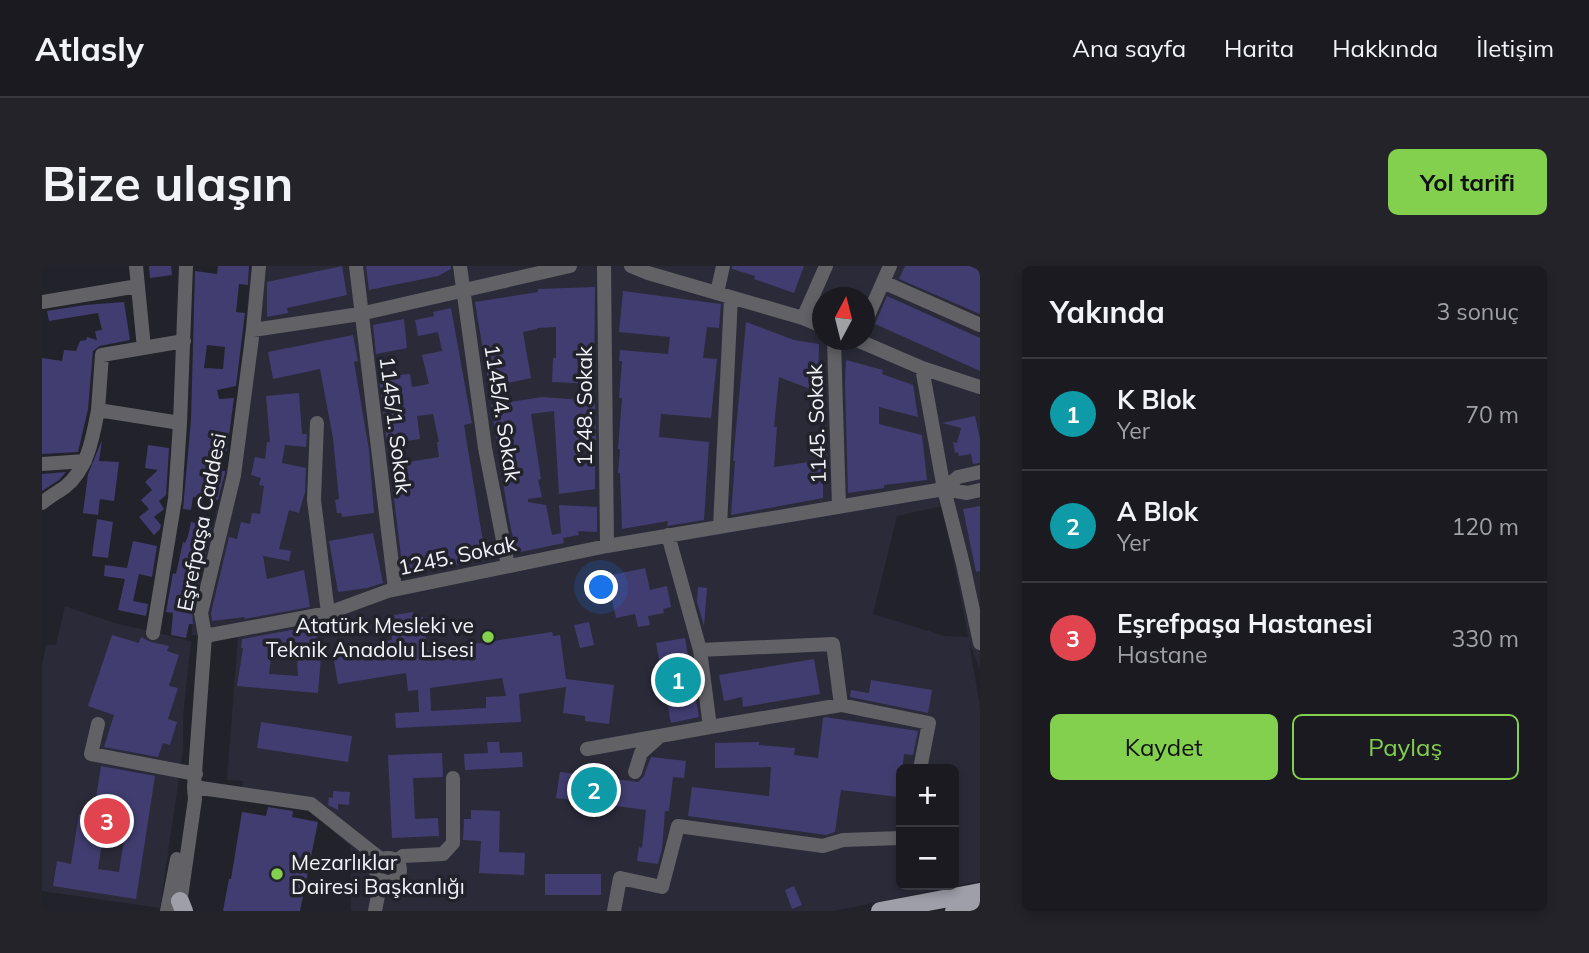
<!DOCTYPE html>
<html lang="tr">
<head>
<meta charset="utf-8">
<style>
  :root { --surface:#1a1a20; --page:#232329; --text:#f1f3f6; --muted:#9fa1a5; --line:#38383e; --accent:#83d04e }
  body { margin:0; font-family:Mulish,sans-serif; background:var(--page); color:var(--text) }
  .controls { position:absolute; right:21px; bottom:21px; display:grid; overflow:hidden; border-radius:10px; box-shadow:0 4px 10px #0003 }
  .controls button { width:63px; height:63px; display:grid; place-items:center; padding:0; border:0; border-bottom:2px solid var(--line); background:var(--surface); color:var(--text); font:35px sans-serif }
  .compass { position:absolute; left:770px; top:21px; width:63px; height:63px; border-radius:50%; background:var(--surface); box-shadow:0 4px 10px #0003; rotate:7deg }
  .you { position:absolute; left:560px; top:322px; width:24px; height:24px; margin:-18px; border:5px solid #fff; border-radius:50%; background:#1a73e8; box-shadow:0 0 0 10px #1a73e833 }
  .badge { display:grid; place-items:center; width:46px; height:46px; border-radius:50%; background:var(--accent); color:#fff; font-size:23px; font-weight:700 }
  .pin { position:absolute; translate:-50% -50%; border:4px solid #fff; box-shadow:0 2px 7px #0006 }
  .list { margin:0; padding:0; list-style:none }
  h2 { display:flex; justify-content:space-between; align-items:center; height:91px; margin:0; padding:0 28px; font-size:30px }
  h2 small { font-size:23px; font-weight:400; color:var(--muted) }
  .list li { display:grid; grid-template-columns:46px 1fr auto; gap:21px; align-items:center; box-sizing:border-box; height:112px; padding:0 28px; border-top:2px solid var(--line) }
  .list b { display:block; font-size:26px; white-space:nowrap }
  .list p { margin:0; font-size:23px; white-space:nowrap; color:var(--muted) }
  .list em { font-size:23px; font-style:normal; color:var(--muted) }
  .actions { display:flex; gap:14px; padding:21px 28px }
  .actions a { flex:1; padding:16px 0; border:2px solid var(--accent); border-radius:10px; text-align:center; font-size:24px; color:var(--accent) }
  .actions .main { background:var(--accent); color:#111 }
  .map { position:relative; flex:none; width:938px; height:645px; overflow:hidden; border-radius:10px }
  header { display:flex; align-items:center; gap:42px; box-sizing:border-box; height:98px; padding:0 35px; background:var(--surface); border-bottom:2px solid var(--line) }
  header strong { font-size:33px }
  nav { display:flex; gap:38px; margin-inline-start:auto; font-size:24px }
  .intro { display:flex; align-items:center; justify-content:space-between; box-sizing:border-box; height:168px; padding:0 42px }
  h1 { margin:0; font-size:49px }
  .button { padding:18px 32px; border-radius:10px; background:var(--accent); color:#111; font-size:24px; font-weight:700 }
  main { display:flex; gap:42px; padding:0 42px }
  aside { flex:1; background:var(--surface); border-radius:10px; box-shadow:0 4px 10px #0003 }
  .map>svg:first-child { display:block }
  .built { fill:#2b2a39; fill-rule:evenodd }
  .building { fill:#413d70; fill-rule:evenodd }
  .lines { fill:none; stroke-linecap:round; stroke-linejoin:round }
  .minor { stroke:#616166; stroke-width:14 }
  .major { stroke:#9f9fa9; stroke-width:18 }
  .poi-dot { fill:#83d04e; stroke:#22222b; stroke-width:2.5 }
  .labels { text-anchor:middle; dominant-baseline:central; stroke-width:7; stroke-linejoin:round; paint-order:stroke }
  .street-label { font-size:21px; fill:#f2f3f9; stroke:#22222b }
  .poi-label { font-size:21px; fill:#f2f3f9; stroke:#22222b; text-anchor:end }
</style>
</head>
<body>
<header>
<strong>Atlasly</strong>
<nav><a>Ana sayfa</a><a>Harita</a><a>Hakkında</a><a>İletişim</a></nav>
</header>
<div class="intro"><h1>Bize ulaşın</h1><a class="button">Yol tarifi</a></div>
<main>
<div class="map">
<svg width="938" height="645" viewBox="0 0 938 645">
  <rect width="100%" height="100%" fill="#22222b"/>
  <path class="built" d="M209,0H938V403L927,376L938,441V615L792,645H309V581L266,543L199,532L201,515L185,514L196,371L150,369V344L194,165ZM780,32H822V74H780ZM901,240L926,370V371L903,370L831,348L855,250ZM859,503H912V619H859Z
    M23,340L69,356L149,375L141,451V484L118,642L0,625V399L4,379H14Z"/>
  <path class="building" d="M107,0H129L130,9L108,12Z
    M176,0H207L206,19L197,18L194,46L203,47L194,120L175,124L177,133L192,132L185,185L175,184L173,204L183,205V207L176,234L151,231L149,244L141,243L149,154L153,5L175,8ZM165,79L183,81L181,103L162,102Z
    M300,0L305,29L245,42L246,47L225,51V16Z
    M324,0H409V3L396,10L327,24Z
    M690,0H762L752,27L712,13L713,10L690,3Z
    M863,0H928L938,5V48L857,13Z
    M553,21L552,118L510,116L511,92H514V61L495,62V63L481,66L489,112L447,121L433,36L496,26V23Z
    M581,25L679,38L677,62L665,61L661,92L675,93L669,152L619,148L617,171L667,176L662,254L625,260L626,255L580,263L578,207H576L578,183H576L580,132H577L580,95H577L578,84L626,88L628,71L577,66Z
    M845,30L938,72V105L833,58Z
    M82,36L88,74L58,80L51,85L46,143L36,186L0,188V92L20,95L22,84L34,85L38,75L44,74L45,71L55,74L53,65L60,64L56,47L7,55L5,45L43,39Z
    M409,42L429,153L430,157L422,159L444,294L361,307L348,199L397,191L395,176H397L391,148L375,150L378,173L345,178L337,111L368,108L370,121L387,118L380,89L400,85L396,66L376,70L373,54L392,50L391,46Z
    M362,53L365,82L334,88L331,59Z
    M704,56L752,74L777,78L776,126L737,111L732,161H735L732,201L781,194V232L689,249L693,195H691Z
    M311,69L316,95L312,96L327,184L332,247L300,251L299,247H295L293,234L297,233L291,172L278,103L231,113L226,86Z
    M804,94L841,104L840,108L871,119L876,151L837,141V158L880,169L885,214L842,219V222L806,227L803,117Z
    M257,127L260,168H265L264,181L243,179L240,197L264,202L263,226L257,247L247,244L241,267L237,283L249,285L247,295L221,290L225,313L262,304L268,341L202,353L203,351L170,355L169,347L187,271L195,273L199,256L208,258L210,247L218,248L222,220L217,219L219,212L209,209L213,191L223,193L225,176H228L224,130Z
    M500,131L553,135L554,174H542L541,193H553V223L517,228L512,145L489,148L499,213L496,214L500,231L486,233V236L504,239L510,269L519,267L517,239L555,241V266L536,265L537,269L521,272L522,277L474,287L466,248L449,139Z
    M933,150L938,173V197L931,198L929,188L917,190L916,186L913,187L911,176L915,177L919,162L900,157Z
    M60,174L57,195L77,196L72,235L58,233L56,249L41,247L46,208Z
    M106,179L127,182L124,229L117,235L122,243L112,251L119,259L118,263L112,269L97,251L107,243L99,234L110,224L103,216L116,204L103,202Z
    M24,206L17,214L0,225V208Z
    M938,240V305L934,306L921,243Z
    M55,253L71,256L66,292L50,290Z
    M149,256L170,260L150,345L151,358H147L144,372L129,369L131,347L124,346L131,307L134,308L141,276L143,277L146,270Z
    M331,267L341,317L325,322L296,326L287,275Z
    M91,275L115,280L110,311L97,308L91,335L106,338L104,350L76,344L83,313L62,310L63,299L85,302Z
    M603,302L608,324L625,320L629,341L621,343L622,347L606,350L608,359L596,361L593,348L574,352L565,310Z
    M656,321L665,322L662,360L655,336Z
    M371,346L372,352L381,351L386,385L510,366L511,370L518,369L524,413L572,419L567,458L543,455V450L521,447L524,421L477,428L479,456L354,462L353,447L377,446L376,424L366,425L364,407L296,418L291,389L299,388L298,383L350,374L347,355L353,354L352,349ZM460,412L464,430L444,431V442L389,445L388,422Z
    M547,356L552,379L538,382L532,359Z
    M275,362L277,392L279,391L276,427L195,420L201,382H199L200,373L249,364ZM254,376L256,410L227,408L231,377Z
    M70,369L97,377L99,371L109,376L127,380L125,385L137,389L127,420L136,422L126,453L135,456L128,479L121,477L116,491L62,481L72,449L46,440Z
    M643,372L657,451L629,457L614,377Z
    M772,393L778,428L701,441L700,431L682,435L677,409Z
    M829,414L890,424L886,447L808,431L809,424L827,427Z
    M783,451L876,465L871,489L862,488L857,531L799,524L793,566L784,569L646,550L650,521L727,530L729,501L673,502V477L717,476V479L753,482L752,489L776,492L781,452Z
    M219,456L310,470L306,496L215,482Z
    M445,476H457L458,487L480,486L481,501L423,504L422,488L446,487Z
    M400,487L401,511L371,512L373,553L396,552L397,570L350,572L346,489Z
    M609,491L644,495L642,512L631,511L627,545H623L620,583L616,598L595,595L597,581L600,582L604,544L514,532L518,506L596,516L602,510Z
    M59,500L113,510L94,633L11,620L15,595L29,598L37,548L51,550ZM66,538L87,541L77,606L56,603Z
    M291,525L308,526L307,539L296,538V544L286,539L287,531L291,532Z
    M226,541L251,545L250,551L276,556L258,645H181L187,613H189L200,546L224,550Z
    M429,544L458,545L457,586L483,587L482,609L437,607L439,575L421,574L422,553H429Z
    M503,608H559V629H503Z
    M752,620L760,639L750,643L743,624Z"/>
  <g class="lines">
    <path class="minor" d="M94,0L102,82
      M314,0L353,323
      M418,0L443,182L466,300
      M562,0L565,280
      M589,0L606,7L761,52L780,60
      M841,16L938,59
      M675,27L681,0
      M0,36L96,20
      M761,52L784,0
      M822,59L848,0
      M211,64L318,48L528,0
      M792,74L797,241
      M815,74L880,102L938,121
      M880,102L902,223L921,298L938,377
      M56,144L60,89L142,75
      M275,157L272,234L286,347
      M0,198L43,195
      M902,223L916,211L938,206
      M0,237C7,231 16,226 23,221C46,203 51,170 56,144L138,157L144,0
      M678,261L689,31
      M626,269L658,384L668,461L799,439L887,457L878,503
      M111,367L133,233L138,157
      M163,370L286,347L346,325L565,280L902,223L925,227L938,224
      M658,384L791,378L799,439
      M56,458L49,488L154,508
      M545,483L668,461
      M593,506L599,487L617,471
      M152,521L269,538L340,594
      M334 604a12 12 0 1 1 24 0a12 12 0 1 1-24 0Z
      M354,595L361,590L401,588L411,577V512
      M125,645L135,593
      M137,645L153,533L152,521L163,370L159,347L192,209L211,64L217,0
      M333,645L339,614
      M572,645L578,612L620,621L636,560L781,580L801,574L859,572"/>
    <path class="major" d="M138,635L142,645
      M838,645L938,626
      M912,645L938,640"/>
  </g>
  <g class="poi-dot">
    <circle cx="446" cy="371" r="7"/>
    <circle cx="235" cy="608" r="7"/>
  </g>
  <g class="labels">
    <g class="street-label">
      <text transform="translate(542 140) rotate(-90)">1248. Sokak</text>
      <text transform="translate(461 147) rotate(81)">1145/4. Sokak</text>
      <text transform="translate(774 158) rotate(-92)">1145. Sokak</text>
      <text transform="translate(354 159) rotate(83)">1145/1. Sokak</text>
      <text transform="translate(159 256) rotate(-79)">Eşrefpaşa Caddesi</text>
      <text transform="translate(415 289) rotate(-12)">1245. Sokak</text>
    </g>
    <g class="poi-label">
      <text x="432" y="359">Atatürk Mesleki ve<tspan x="432" dy="24">Teknik Anadolu Lisesi</tspan></text>
      <text x="249" y="596" text-anchor="start">Mezarlıklar<tspan x="249" dy="24">Dairesi Başkanlığı</tspan></text>
    </g>
  </g>
</svg>
<div class="controls">
<button>+</button>
<button>−</button>
</div>
<svg class="compass" viewBox="-18 -18 36 36"><path d="M0-13l5 13h-10z" fill="#e53935"/><path d="M0 13l5-13h-10z" fill="#9fa1a5"/></svg>
<div class="you"></div>
<div class="pin badge" style="left:636px;top:414px;background:#0f9aa8">1</div>
<div class="pin badge" style="left:552px;top:524px;background:#0f9aa8">2</div>
<div class="pin badge" style="left:65px;top:555px;background:#e0444e">3</div>
</div>
<aside>
<h2>Yakında<small>3 sonuç</small></h2>
<ul class="list">
<li><span class="badge" style="background:#0f9aa8">1</span><div><b>K Blok</b><p>Yer</p></div><em>70 m</em></li>
<li><span class="badge" style="background:#0f9aa8">2</span><div><b>A Blok</b><p>Yer</p></div><em>120 m</em></li>
<li><span class="badge" style="background:#e0444e">3</span><div><b>Eşrefpaşa Hastanesi</b><p>Hastane</p></div><em>330 m</em></li>
</ul>
<div class="actions"><a class="main">Kaydet</a><a>Paylaş</a></div>
</aside>
</main>
</body>
</html>
